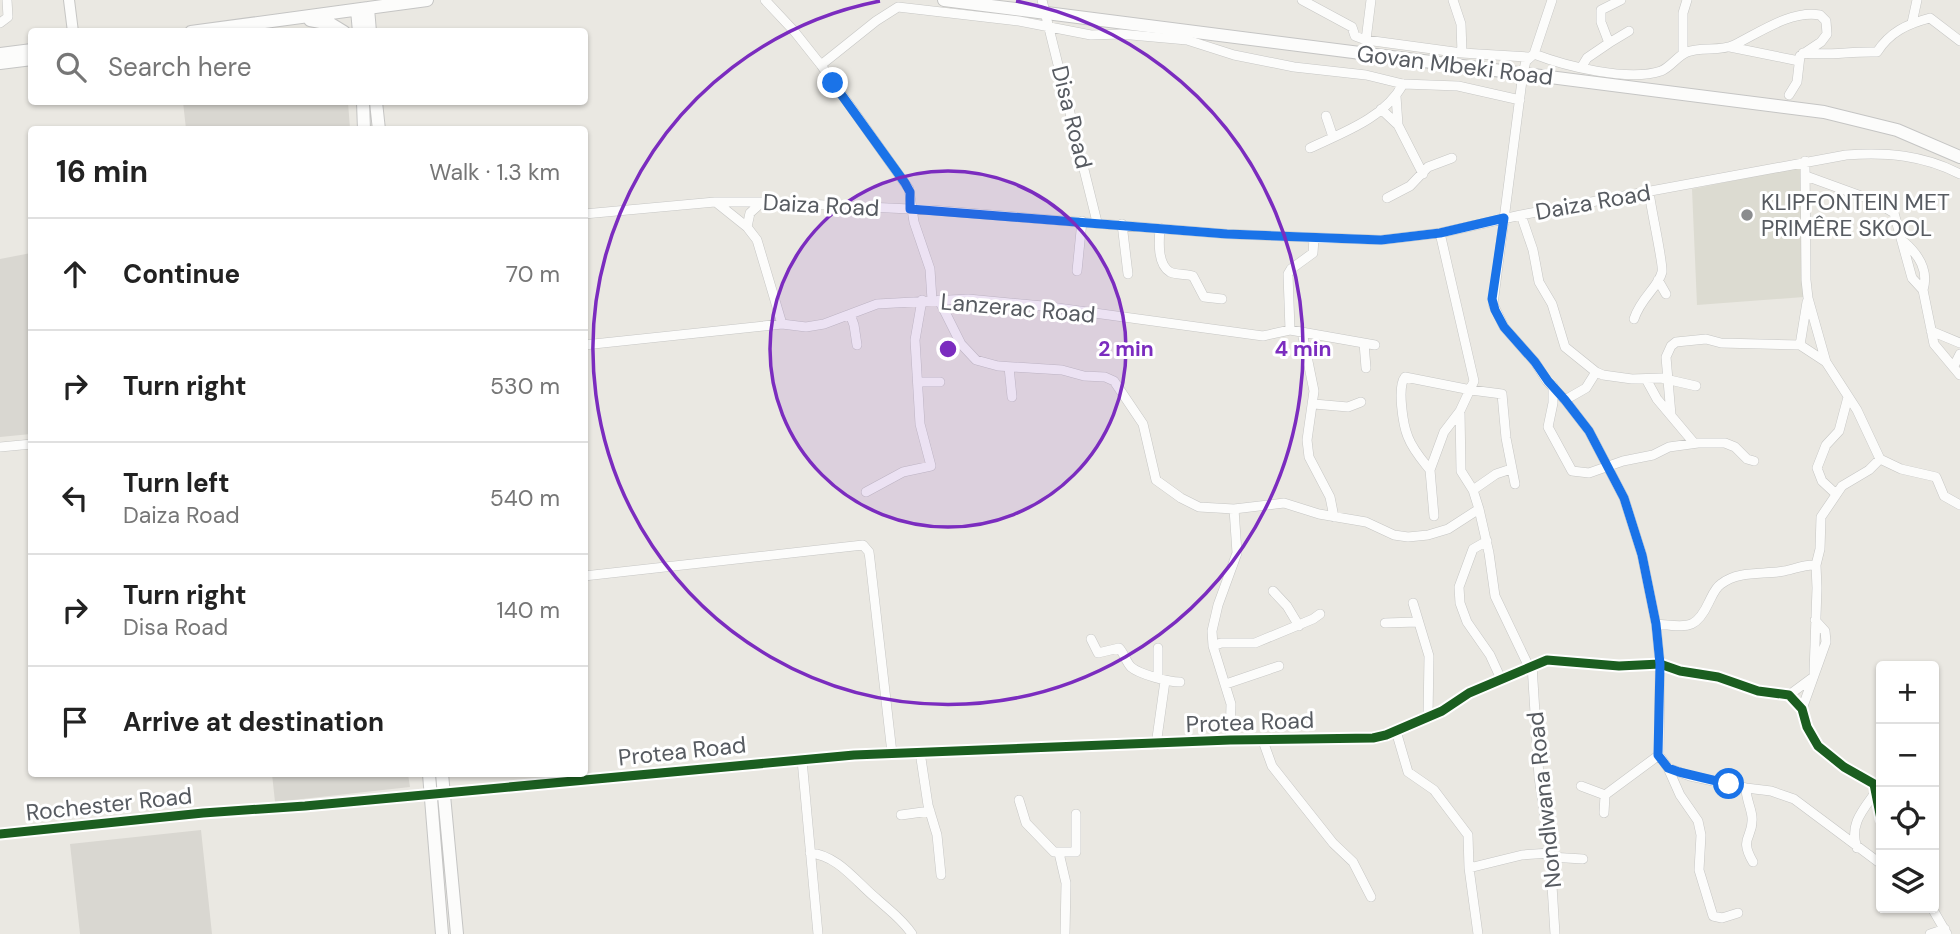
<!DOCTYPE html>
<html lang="en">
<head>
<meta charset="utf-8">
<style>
  :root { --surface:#fff; --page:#f2f2f2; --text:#222; --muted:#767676; --line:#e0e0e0 }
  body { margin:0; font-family:"DM Sans",sans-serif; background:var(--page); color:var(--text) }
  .controls { position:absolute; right:21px; bottom:21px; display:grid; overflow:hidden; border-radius:7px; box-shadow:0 2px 5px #0004 }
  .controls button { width:63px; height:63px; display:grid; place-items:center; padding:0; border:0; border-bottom:2px solid var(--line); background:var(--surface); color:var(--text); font:35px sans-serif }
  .stop { position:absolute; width:21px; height:21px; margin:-16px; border:5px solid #1a73e8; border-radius:50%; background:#fff }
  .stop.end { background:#1a73e8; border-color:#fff; box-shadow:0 2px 7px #0008 }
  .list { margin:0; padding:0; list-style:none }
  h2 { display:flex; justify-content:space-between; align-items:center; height:91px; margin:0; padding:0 28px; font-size:30px }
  h2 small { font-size:23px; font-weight:400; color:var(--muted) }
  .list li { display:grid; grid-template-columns:46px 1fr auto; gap:21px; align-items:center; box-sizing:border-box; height:112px; padding:0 28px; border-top:2px solid var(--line) }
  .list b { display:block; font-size:26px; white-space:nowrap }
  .list p { margin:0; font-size:23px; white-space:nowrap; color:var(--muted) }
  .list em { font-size:23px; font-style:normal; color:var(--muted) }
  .icon { flex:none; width:38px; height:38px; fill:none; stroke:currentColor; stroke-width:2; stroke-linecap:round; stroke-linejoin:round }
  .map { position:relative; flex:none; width:1960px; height:934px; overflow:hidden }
  .search { position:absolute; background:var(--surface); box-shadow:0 2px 5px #0004; left:28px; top:28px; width:560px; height:77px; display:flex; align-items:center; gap:18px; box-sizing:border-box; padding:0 24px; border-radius:7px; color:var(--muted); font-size:26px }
  .panel { position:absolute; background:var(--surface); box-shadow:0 2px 5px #0004; left:28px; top:126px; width:560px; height:651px; border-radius:7px }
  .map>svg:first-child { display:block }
  .industrial { fill:#d9d7d1 }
  .education { fill:#dcdbd1 }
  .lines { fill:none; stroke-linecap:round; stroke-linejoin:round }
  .minor-casing { stroke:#c6c6c4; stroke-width:10 }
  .tertiary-casing { stroke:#c6c6c4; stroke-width:12 }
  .secondary-casing { stroke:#c5c5c4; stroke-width:14 }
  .minor { stroke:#fcfcfb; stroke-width:9 }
  .tertiary { stroke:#fcfcfb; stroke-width:10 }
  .secondary { stroke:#fcfcfb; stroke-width:12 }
  .cycleway-casing { stroke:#fff; stroke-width:13 }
  .cycleway { stroke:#1b5e20; stroke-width:9 }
  .route { stroke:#1a73e8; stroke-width:9 }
  .ring { fill:none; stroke:#7b2cbf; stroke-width:3.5 }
  .poi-dot { fill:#8a8c8e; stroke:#fff; stroke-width:2.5 }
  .labels { text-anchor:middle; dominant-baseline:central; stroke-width:6; stroke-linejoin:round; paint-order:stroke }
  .street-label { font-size:23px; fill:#575b61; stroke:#fff }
  .poi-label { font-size:23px; fill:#575b61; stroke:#fff; text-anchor:start }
  .centre { fill:#7b2cbf; stroke:#fff; stroke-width:3.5 }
  .ring-label { font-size:21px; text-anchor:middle; font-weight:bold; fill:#7b2cbf; stroke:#fff; stroke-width:6; stroke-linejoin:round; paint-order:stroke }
</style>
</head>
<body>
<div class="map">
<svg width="1960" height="934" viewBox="0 0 1960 934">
  <rect width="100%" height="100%" fill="#eae8e2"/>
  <path class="industrial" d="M183,102H348L350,129H186Z
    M31,253V434L0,437V259Z
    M272,774H408L410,787L275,802Z
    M201,830L212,934H80L70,844Z"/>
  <path class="education" d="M1801,167L1804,297L1697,305L1692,189Z"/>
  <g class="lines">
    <g class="minor-casing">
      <path id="minor" d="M765,0L794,31L821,65L909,189L914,222L930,269L932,300
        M1042,0L1097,222
        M1302,0L1352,27L1355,36L1366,40L1462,53L1528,57
        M1453,0L1461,24L1462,53
        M1552,0L1534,54L1526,61L1523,73L1493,304L1504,327L1535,362L1547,381L1565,400L1589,431L1624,498L1642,555L1656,624L1660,664L1659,755L1668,768L1690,776L1746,788L1771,791L1794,799L1881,864
        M0,23L8,17L7,0
        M1912,23L1917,0
        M1366,40L1371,0
        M1609,43L1629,31
        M1730,47L1799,61
        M1803,53C1828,56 1852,51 1877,52C1890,32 1907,24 1930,18L1960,41
        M1534,54C1565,66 1628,82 1661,71C1671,67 1677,56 1687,52C1702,46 1719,52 1734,45C1759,33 1790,10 1820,15L1826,21L1827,34L1821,42L1800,56L1797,82L1789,95
        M1683,54V13L1687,0
        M821,65L876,21L898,7L1019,21L1091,35L1120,34L1187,40L1234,55L1294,67L1366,75L1403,84L1458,86L1520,100
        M1581,68L1587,58L1609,43L1601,22V10L1621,0
        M1396,96L1398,125
        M1381,109L1398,125L1423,174
        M1326,116L1333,137
        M1310,148C1342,133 1385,118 1403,84
        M1805,161L1806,280L1808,298L1826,362L1857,410L1880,459
        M1806,176L1872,200L1894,213L1912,278L1923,290L1934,344L1960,375
        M1387,198L1410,186L1428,167L1452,158
        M717,203L747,227L757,240L782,324
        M584,214L715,202H762L931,210L1227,234L1381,240L1440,233L1521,215L1846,155C1887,152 1923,155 1960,174
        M1521,215L1533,250L1539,282L1552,304L1565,347L1596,372L1603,375L1632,379L1661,378L1696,386
        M1122,224L1128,274
        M747,227L750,213L761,203
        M1160,228C1159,241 1157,264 1170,272C1177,275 1186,274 1193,276L1204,297L1222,299
        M1904,242C1919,255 1929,270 1923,290
        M1077,271L1082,221
        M1658,280L1666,294
        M939,300L961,344L976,360L998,366L1062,370L1084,376L1105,377L1114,381L1143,424L1156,480L1181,498L1199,507L1234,509L1284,503L1319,514L1366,522L1394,535L1408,537L1428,535L1448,529L1479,509
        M850,314L854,325L857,345
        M1634,319C1641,297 1658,288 1662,272C1664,266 1650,205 1649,191
        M1290,330L1288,274L1291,269L1313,253L1314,238
        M1931,331L1960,343
        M1302,332L1314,391L1307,440L1309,457L1330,497L1334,517
        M1364,343L1366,368
        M584,345L782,324L806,327L824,324L877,304L968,299L1043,306L1263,336L1290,330L1375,345
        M1800,345L1807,302
        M1954,366L1960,354
        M1009,367L1012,397
        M1646,379L1657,399L1694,443
        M919,382H940
        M1553,386V403L1548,427L1572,471L1589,473L1623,461L1653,455L1669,447L1698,443H1725L1735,447L1747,459L1754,461
        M1565,400L1586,388L1596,372
        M1314,404L1348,407L1361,402
        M1460,411L1461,471L1473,490L1479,509L1489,553L1495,596L1529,667
        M1671,415L1666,357L1671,346L1676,342L1706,339L1721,343L1800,345L1826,362
        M0,447L32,444
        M1880,459L1901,469L1936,477L1944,496L1960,505
        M1430,470C1422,460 1413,450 1408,437C1403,425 1397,387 1405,377L1471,390L1502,394L1506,438L1515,484
        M1473,490L1496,474L1511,469
        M866,492L903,472L931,466L920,424L915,340L922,300
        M1836,494L1822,481L1817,468L1826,445L1839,431L1848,397
        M1434,516L1430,470L1444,432L1460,411L1474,381L1440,233
        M1487,541L1473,549L1459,587L1460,603L1467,622L1490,655L1501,679
        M584,576L863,545L869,552L870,560L892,753
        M1273,591L1287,606L1299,626
        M1413,603L1429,656L1428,717
        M1385,623L1417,622
        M1656,624C1686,626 1695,632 1709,602C1712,596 1715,588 1721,584C1739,570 1764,575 1784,571C1796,569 1804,564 1816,565
        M1091,639L1098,653L1119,648C1124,653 1126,662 1131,667C1139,674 1168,682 1180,682
        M1213,646L1221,643H1255L1313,619L1320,614
        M1532,665L1539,777L1550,853L1555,934
        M1814,673L1817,588L1816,565L1820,549L1821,517L1842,486L1869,470L1880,459
        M1158,677V648
        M1226,684L1279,666
        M1789,695L1812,678
        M1802,709L1826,642L1825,631L1815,620
        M1396,731L1408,772L1434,790L1468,835L1469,868L1478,934
        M1230,740L1231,704L1213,646L1212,631L1218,605L1237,553L1234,509
        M1263,741L1272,766L1333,843L1353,862L1371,897
        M1156,745L1165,681
        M920,752L928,805L937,835L941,875
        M802,760L818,934
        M1668,768L1680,795L1698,821L1701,835L1699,870L1713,916L1722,918L1738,913
        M1581,786L1605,795
        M1746,788C1746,799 1751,807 1752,817C1754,839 1738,836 1753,862
        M1605,795L1659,755
        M1019,800L1026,823L1054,852H1076V814
        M1604,813L1605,795
        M901,815L930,811
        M0,834L203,813L305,806L854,755L1230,740L1373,738L1386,735L1442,711L1469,693L1547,660L1619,666L1660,664L1680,671L1718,677L1758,691L1789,695L1802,709L1807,727L1818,746L1844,767L1874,784L1881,819
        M1857,848C1849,825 1862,811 1875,793
        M810,853C838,855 857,883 877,899C890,911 902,919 912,934
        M1059,853L1066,883L1065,934
        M1550,857L1583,859
        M1469,868L1522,855L1550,853
        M1932,908L1947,934
        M1930,934L1945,929"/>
    </g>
    <g class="tertiary-casing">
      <path id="tertiary" d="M69,0L73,32"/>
    </g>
    <g class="secondary-casing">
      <path id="secondary" d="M944,0L1824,112L1897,130L1960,157
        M368,8L370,32
        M357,10L359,32
        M310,20L331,24L344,32
        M191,32L427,0
        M0,54L32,50
        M0,63L32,59
        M363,102L364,130
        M376,102L379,130
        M429,774L442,934
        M442,774L457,934"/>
    </g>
    <use href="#minor" class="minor"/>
    <use href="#tertiary" class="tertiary"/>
    <use href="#secondary" class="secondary"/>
    <g class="cycleway-casing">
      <path id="cycleway" d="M0,834L203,813L305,806L854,755L1230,740L1373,738L1386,735L1442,711L1469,693L1547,660L1619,666L1660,664L1680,671L1718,677L1758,691L1789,695L1802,709L1807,727L1818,746L1844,767L1874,784L1881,819"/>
    </g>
    <use href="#cycleway" class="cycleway"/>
  </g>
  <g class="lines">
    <path class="route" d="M833,83L905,183L910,192V209L1227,234L1381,240L1440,233L1504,218L1492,299L1495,310L1504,327L1535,362L1548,381L1565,400L1589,431L1624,498L1642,555L1656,624L1660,664L1658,755L1668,768L1679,772L1729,784"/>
  </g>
  <circle cx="948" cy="349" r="178" fill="#7b2cbf" fill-opacity=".12"/>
  <g class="ring">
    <circle cx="948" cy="349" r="178"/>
    <path d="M1016 1A355 355 0 1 1 880 1"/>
  </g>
  <circle class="poi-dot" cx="1747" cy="215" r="7"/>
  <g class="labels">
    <g class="street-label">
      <text transform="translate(1455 65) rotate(7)">Govan Mbeki Road</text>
      <text transform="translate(1072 117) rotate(76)">Disa Road</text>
      <text transform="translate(1593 202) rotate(-10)">Daiza Road</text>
      <text transform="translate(821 205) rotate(3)">Daiza Road</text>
      <text transform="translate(1018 308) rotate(5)">Lanzerac Road</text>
      <text transform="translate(1250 722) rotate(-2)">Protea Road</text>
      <text transform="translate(682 751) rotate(-6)">Protea Road</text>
      <text transform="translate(1544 800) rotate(-96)">Nondlwana Road</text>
      <text transform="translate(109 804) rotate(-6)">Rochester Road</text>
    </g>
    <g class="poi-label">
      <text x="1761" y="202">KLIPFONTEIN MET<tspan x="1761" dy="26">PRIMÊRE SKOOL</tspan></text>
    </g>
  </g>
  <circle cx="948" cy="349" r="10" class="centre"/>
  <g class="ring-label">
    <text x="1126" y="356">2 min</text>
    <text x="1303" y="356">4 min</text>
  </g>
</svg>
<div class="controls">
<button>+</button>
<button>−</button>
<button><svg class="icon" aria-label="locate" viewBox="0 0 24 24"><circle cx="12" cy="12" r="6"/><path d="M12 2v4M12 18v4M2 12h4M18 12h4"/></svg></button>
<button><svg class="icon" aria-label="layers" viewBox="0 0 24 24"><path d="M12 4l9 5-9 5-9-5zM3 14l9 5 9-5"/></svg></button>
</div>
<div class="stop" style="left:1729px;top:784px"></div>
<div class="stop end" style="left:833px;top:83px"></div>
<div class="search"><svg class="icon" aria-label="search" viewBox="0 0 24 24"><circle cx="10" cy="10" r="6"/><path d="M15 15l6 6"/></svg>Search here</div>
<section class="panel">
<h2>16 min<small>Walk · 1.3 km</small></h2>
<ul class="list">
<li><svg class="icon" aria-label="ahead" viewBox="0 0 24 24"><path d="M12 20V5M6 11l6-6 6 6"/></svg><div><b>Continue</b></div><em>70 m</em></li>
<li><svg class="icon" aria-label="right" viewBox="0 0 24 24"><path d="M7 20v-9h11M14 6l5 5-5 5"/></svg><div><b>Turn right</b></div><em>530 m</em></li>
<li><svg class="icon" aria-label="left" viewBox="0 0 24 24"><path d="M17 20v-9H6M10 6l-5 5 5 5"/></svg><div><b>Turn left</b><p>Daiza Road</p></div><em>540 m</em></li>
<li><svg class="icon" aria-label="right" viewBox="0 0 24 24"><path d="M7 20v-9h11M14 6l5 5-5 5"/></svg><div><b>Turn right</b><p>Disa Road</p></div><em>140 m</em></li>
<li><svg class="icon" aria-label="arrive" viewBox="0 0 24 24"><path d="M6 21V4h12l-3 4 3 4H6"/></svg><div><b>Arrive at destination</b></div></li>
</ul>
</section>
</div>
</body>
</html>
